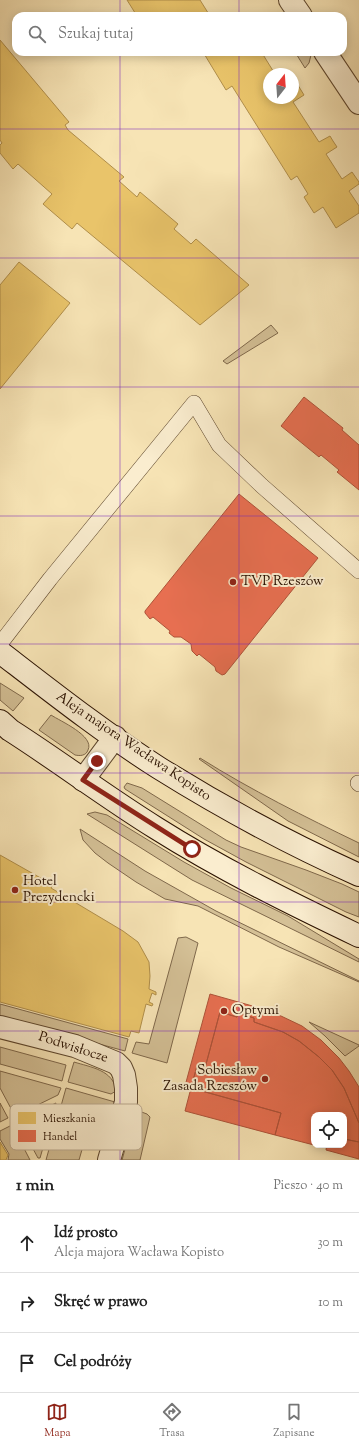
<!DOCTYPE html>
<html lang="pl">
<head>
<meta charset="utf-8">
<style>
  :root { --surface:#fff; --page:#f2f2f2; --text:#222; --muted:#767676; --line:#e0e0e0; --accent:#8f2418 }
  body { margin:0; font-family:"Sorts Mill Goudy",serif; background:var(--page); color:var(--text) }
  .controls { position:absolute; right:12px; bottom:12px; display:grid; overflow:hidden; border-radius:8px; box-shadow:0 2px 10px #0003 }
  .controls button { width:36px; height:36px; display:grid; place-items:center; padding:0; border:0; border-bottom:1px solid var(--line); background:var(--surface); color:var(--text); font:20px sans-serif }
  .compass { position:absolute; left:263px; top:68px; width:36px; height:36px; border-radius:50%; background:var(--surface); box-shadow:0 2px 10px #0003; rotate:17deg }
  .stop { position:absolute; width:12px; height:12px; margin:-9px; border:3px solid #8f2418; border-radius:50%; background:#fff }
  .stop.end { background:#8f2418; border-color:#fff; box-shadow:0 1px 4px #0008 }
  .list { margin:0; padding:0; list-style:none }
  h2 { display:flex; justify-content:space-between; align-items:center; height:52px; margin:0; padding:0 16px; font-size:17px }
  h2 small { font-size:13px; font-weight:400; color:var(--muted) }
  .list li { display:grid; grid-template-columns:26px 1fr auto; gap:12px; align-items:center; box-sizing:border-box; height:60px; padding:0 16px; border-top:1px solid var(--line) }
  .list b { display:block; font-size:15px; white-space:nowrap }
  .list p { margin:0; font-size:13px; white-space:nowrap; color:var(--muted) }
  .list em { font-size:13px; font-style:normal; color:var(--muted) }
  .icon { flex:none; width:22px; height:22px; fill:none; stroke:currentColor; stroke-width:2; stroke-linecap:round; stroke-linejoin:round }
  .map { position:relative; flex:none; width:359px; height:1160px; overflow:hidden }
  .search { position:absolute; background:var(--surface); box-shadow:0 2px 10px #0003; left:12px; right:12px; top:12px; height:44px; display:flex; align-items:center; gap:10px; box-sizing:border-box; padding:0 14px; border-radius:12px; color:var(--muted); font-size:15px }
  .sheet { height:232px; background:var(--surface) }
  nav { display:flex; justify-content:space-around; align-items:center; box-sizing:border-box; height:56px; border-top:1px solid var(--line); background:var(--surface); font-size:11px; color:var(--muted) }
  nav a { display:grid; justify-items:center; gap:2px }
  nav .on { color:var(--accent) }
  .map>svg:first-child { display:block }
  .green { fill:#d4c096; stroke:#7f684b }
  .homes { fill:#e9c46a; stroke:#b08e4a }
  .shops { fill:#e76f51; stroke:#ae5339 }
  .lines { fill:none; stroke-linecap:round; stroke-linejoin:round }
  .service-casing { stroke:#5d462d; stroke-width:16 }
  .minor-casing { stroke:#5d462d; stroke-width:24 }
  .secondary-casing { stroke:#2a1100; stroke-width:24 }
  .service { stroke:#faedcf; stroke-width:15 }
  .minor { stroke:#faedcf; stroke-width:22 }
  .secondary { stroke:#faedcf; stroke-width:22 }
  .route { stroke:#8f2418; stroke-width:5 }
  .grid { fill:none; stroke:#7b2cbf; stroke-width:1; stroke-opacity:0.55 }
  .poi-dot { fill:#8f2418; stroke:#faedcf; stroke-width:1.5 }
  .labels { text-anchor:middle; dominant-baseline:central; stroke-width:4; stroke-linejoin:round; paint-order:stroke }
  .poi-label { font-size:14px; fill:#2a1100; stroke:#faedcf; text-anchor:start }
  .street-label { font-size:14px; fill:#2a1100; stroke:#faedcf }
  .key { fill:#faedcf; stroke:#bcab91; stroke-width:1 }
  .key-label { font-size:11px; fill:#2a1100 }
</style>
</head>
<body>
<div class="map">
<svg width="359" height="1160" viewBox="0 0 359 1160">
  <rect width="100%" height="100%" fill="#f7e4b5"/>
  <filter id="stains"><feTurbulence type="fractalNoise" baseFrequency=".005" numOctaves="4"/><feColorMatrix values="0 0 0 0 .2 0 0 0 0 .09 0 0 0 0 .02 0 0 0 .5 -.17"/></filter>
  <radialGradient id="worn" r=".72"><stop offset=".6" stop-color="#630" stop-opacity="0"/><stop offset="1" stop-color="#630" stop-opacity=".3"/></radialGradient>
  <path class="green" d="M295,52H309L311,55L309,63L305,68Z
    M271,325L278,333L227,364L223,361Z
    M0,683L24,698L13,711L0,700Z
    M51,715C60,721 95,736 88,750C86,756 80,756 75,755L39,730Z
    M200,758C251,790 305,817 359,843V857L288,821L199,759Z
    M127,783L142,788L226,840L241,847L306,870L342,884L359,892V917L346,912L246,862L204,839L125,789L124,787Z
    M95,812L107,815L184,862L231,888L288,916L359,959V962L192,880L87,814Z
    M80,829L145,871L216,911L359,981V982L279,947L198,906L165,899L136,882L108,863L95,853L83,840Z
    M186,937L198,943L167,1063L132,1053L136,1042L149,1044L178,938Z
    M0,1004L128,1039L125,1051L0,1017Z
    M309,1022L359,1045V1046L345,1056L325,1036Z
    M0,1047L66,1065L62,1081L0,1064Z
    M74,1062C90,1067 114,1070 116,1091L111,1094L68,1082Z
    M0,1071L61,1088L58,1095L15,1116L0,1088Z
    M66,1088L115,1102L110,1113L94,1108L79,1160H46Z
    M0,1103L8,1118L0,1122Z
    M56,1103L40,1158H38L18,1121Z
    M136,1110L147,1114L150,1117L140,1160H122Z
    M12,1125L30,1160H8L9,1154L0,1139V1131Z"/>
  <path class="homes" d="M127,0H200L210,16H137Z
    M0,40L69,122L65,125L68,130L124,177L119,181L137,197L140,192L178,224L174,229L191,244L196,239L249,285L200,325L77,223L72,229L43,204L52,194L18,164L13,169L0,153V145L2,143L0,140Z
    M203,52H264L262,53L275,74H269V98H293V84L296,82L304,95L293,102L319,142L330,136L333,141L337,147L326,154L342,179L352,172L359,182V184L349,191L359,206V213L336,228L323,207L314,213L304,197L308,194L297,176L291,180L232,86L226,90Z
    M19,262L70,303L0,389V285Z
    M0,855L53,885L51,888L123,931L138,942L149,962L150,976L149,989L156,992V995L152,993L149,1002L153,1004L152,1006L146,1004L139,1033L131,1031L129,1037L0,1002Z
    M0,1142L8,1155L6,1160H0Z"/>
  <path class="shops" d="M304,397L343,428L342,430L359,445V490L337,472L339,470L321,455L319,457L281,426Z
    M239,494L318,558L225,674L222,675L216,671L215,667L199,654L197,656L192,651L191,644L181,637H174L169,633L170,631L153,617L150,619L145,613V611Z
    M210,994L256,1007L281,1016L302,1026L321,1040L339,1058L349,1071L359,1087V1123L344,1088L332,1070L319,1057L299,1041L283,1032L254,1022V1018L238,1013L237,1017L220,1012L205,1068L197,1066L191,1088L185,1086Z
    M220,1012L237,1017L238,1013L254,1018V1022L283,1032L299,1041L319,1057L332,1070L344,1088L359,1123V1142L344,1139V1115H314V1145L275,1135L281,1113L191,1088L197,1066L205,1068Z
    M191,1088L281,1113L275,1135L185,1111Z
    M344,1139L359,1142V1159L326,1150L327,1145H344Z
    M315,1145H327V1148Z"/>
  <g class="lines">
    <g class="service-casing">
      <path id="service" d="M0,644L50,579L194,403L219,445L262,486L359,571
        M358,783L359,784"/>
    </g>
    <g class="minor-casing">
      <path id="minor" d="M290,0L301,16
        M325,52L359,103
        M83,780L115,737
        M0,1027L75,1046L116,1063L121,1068L124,1075L126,1088V1102L109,1160"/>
    </g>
    <g class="secondary-casing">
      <path id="secondary" d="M0,652C52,692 104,733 159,768C223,808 290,844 359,875
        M0,721L10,730C60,762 106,797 156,828C221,869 290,903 359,936"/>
    </g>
    <use href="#service" class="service"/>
    <use href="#minor" class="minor"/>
    <use href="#secondary" class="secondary"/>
  </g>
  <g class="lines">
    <path class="route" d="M97,761L83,780L192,849"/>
  </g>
  <path class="grid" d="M120,0V16M239,0V16M120,52V1160M239,52V1160M0,129H359M0,258H359M0,387H359M0,516H359M0,644H359M0,773H359M0,902H359M0,1031H359"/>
  <g class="poi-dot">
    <circle cx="233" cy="582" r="4"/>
    <circle cx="15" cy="890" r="4"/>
    <circle cx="224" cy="1011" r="4"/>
    <circle cx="265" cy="1079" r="4"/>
  </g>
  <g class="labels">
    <g class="poi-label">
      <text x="241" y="582">TVP Rzeszów</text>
      <text x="23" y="882">Hotel<tspan x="23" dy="16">Prezydencki</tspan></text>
      <text x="232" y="1011">Optymi</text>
      <text x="257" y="1071" text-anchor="end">Sobiesław<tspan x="257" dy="16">Zasada Rzeszów</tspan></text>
    </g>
    <g class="street-label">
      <text transform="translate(133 747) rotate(34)">Aleja majora Wacława Kopisto</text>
      <text transform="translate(73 1048) rotate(18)">Podwisłocze</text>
    </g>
  </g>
  <rect x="10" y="1104" width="132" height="46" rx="6" class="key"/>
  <rect x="18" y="1112" width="18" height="12" fill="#e9c46a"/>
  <rect x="18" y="1130" width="18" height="12" fill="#e76f51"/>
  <g class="key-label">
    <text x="43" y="1122">Mieszkania</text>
    <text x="43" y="1140">Handel</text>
  </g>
  <rect width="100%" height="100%" filter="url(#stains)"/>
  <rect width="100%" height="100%" fill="url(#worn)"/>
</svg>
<div class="controls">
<button><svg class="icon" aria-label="locate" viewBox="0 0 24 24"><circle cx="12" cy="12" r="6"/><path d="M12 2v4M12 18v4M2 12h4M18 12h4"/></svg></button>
</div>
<svg class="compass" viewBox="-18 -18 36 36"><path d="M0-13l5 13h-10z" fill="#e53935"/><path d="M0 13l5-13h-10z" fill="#767676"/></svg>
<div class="stop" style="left:192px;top:849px"></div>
<div class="stop end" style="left:97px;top:761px"></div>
<div class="search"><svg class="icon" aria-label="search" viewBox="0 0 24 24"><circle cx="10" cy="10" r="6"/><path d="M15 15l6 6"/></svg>Szukaj tutaj</div>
</div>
<section class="sheet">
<h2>1 min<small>Pieszo · 40 m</small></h2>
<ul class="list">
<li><svg class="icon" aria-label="ahead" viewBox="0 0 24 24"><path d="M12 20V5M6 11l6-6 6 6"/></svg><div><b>Idź prosto</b><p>Aleja majora Wacława Kopisto</p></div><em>30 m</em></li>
<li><svg class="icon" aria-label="right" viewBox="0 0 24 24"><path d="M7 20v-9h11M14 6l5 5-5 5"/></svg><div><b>Skręć w prawo</b></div><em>10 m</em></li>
<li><svg class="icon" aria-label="arrive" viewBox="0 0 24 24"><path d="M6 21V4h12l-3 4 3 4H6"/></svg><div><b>Cel podróży</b></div></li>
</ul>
</section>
<nav>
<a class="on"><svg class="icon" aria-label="map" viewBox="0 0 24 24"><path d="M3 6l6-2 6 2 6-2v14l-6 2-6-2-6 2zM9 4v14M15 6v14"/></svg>Mapa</a>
<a><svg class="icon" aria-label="directions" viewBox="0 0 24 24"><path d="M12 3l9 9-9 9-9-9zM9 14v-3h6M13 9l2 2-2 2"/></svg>Trasa</a>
<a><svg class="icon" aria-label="saved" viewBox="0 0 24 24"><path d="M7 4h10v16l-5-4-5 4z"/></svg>Zapisane</a>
</nav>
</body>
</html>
